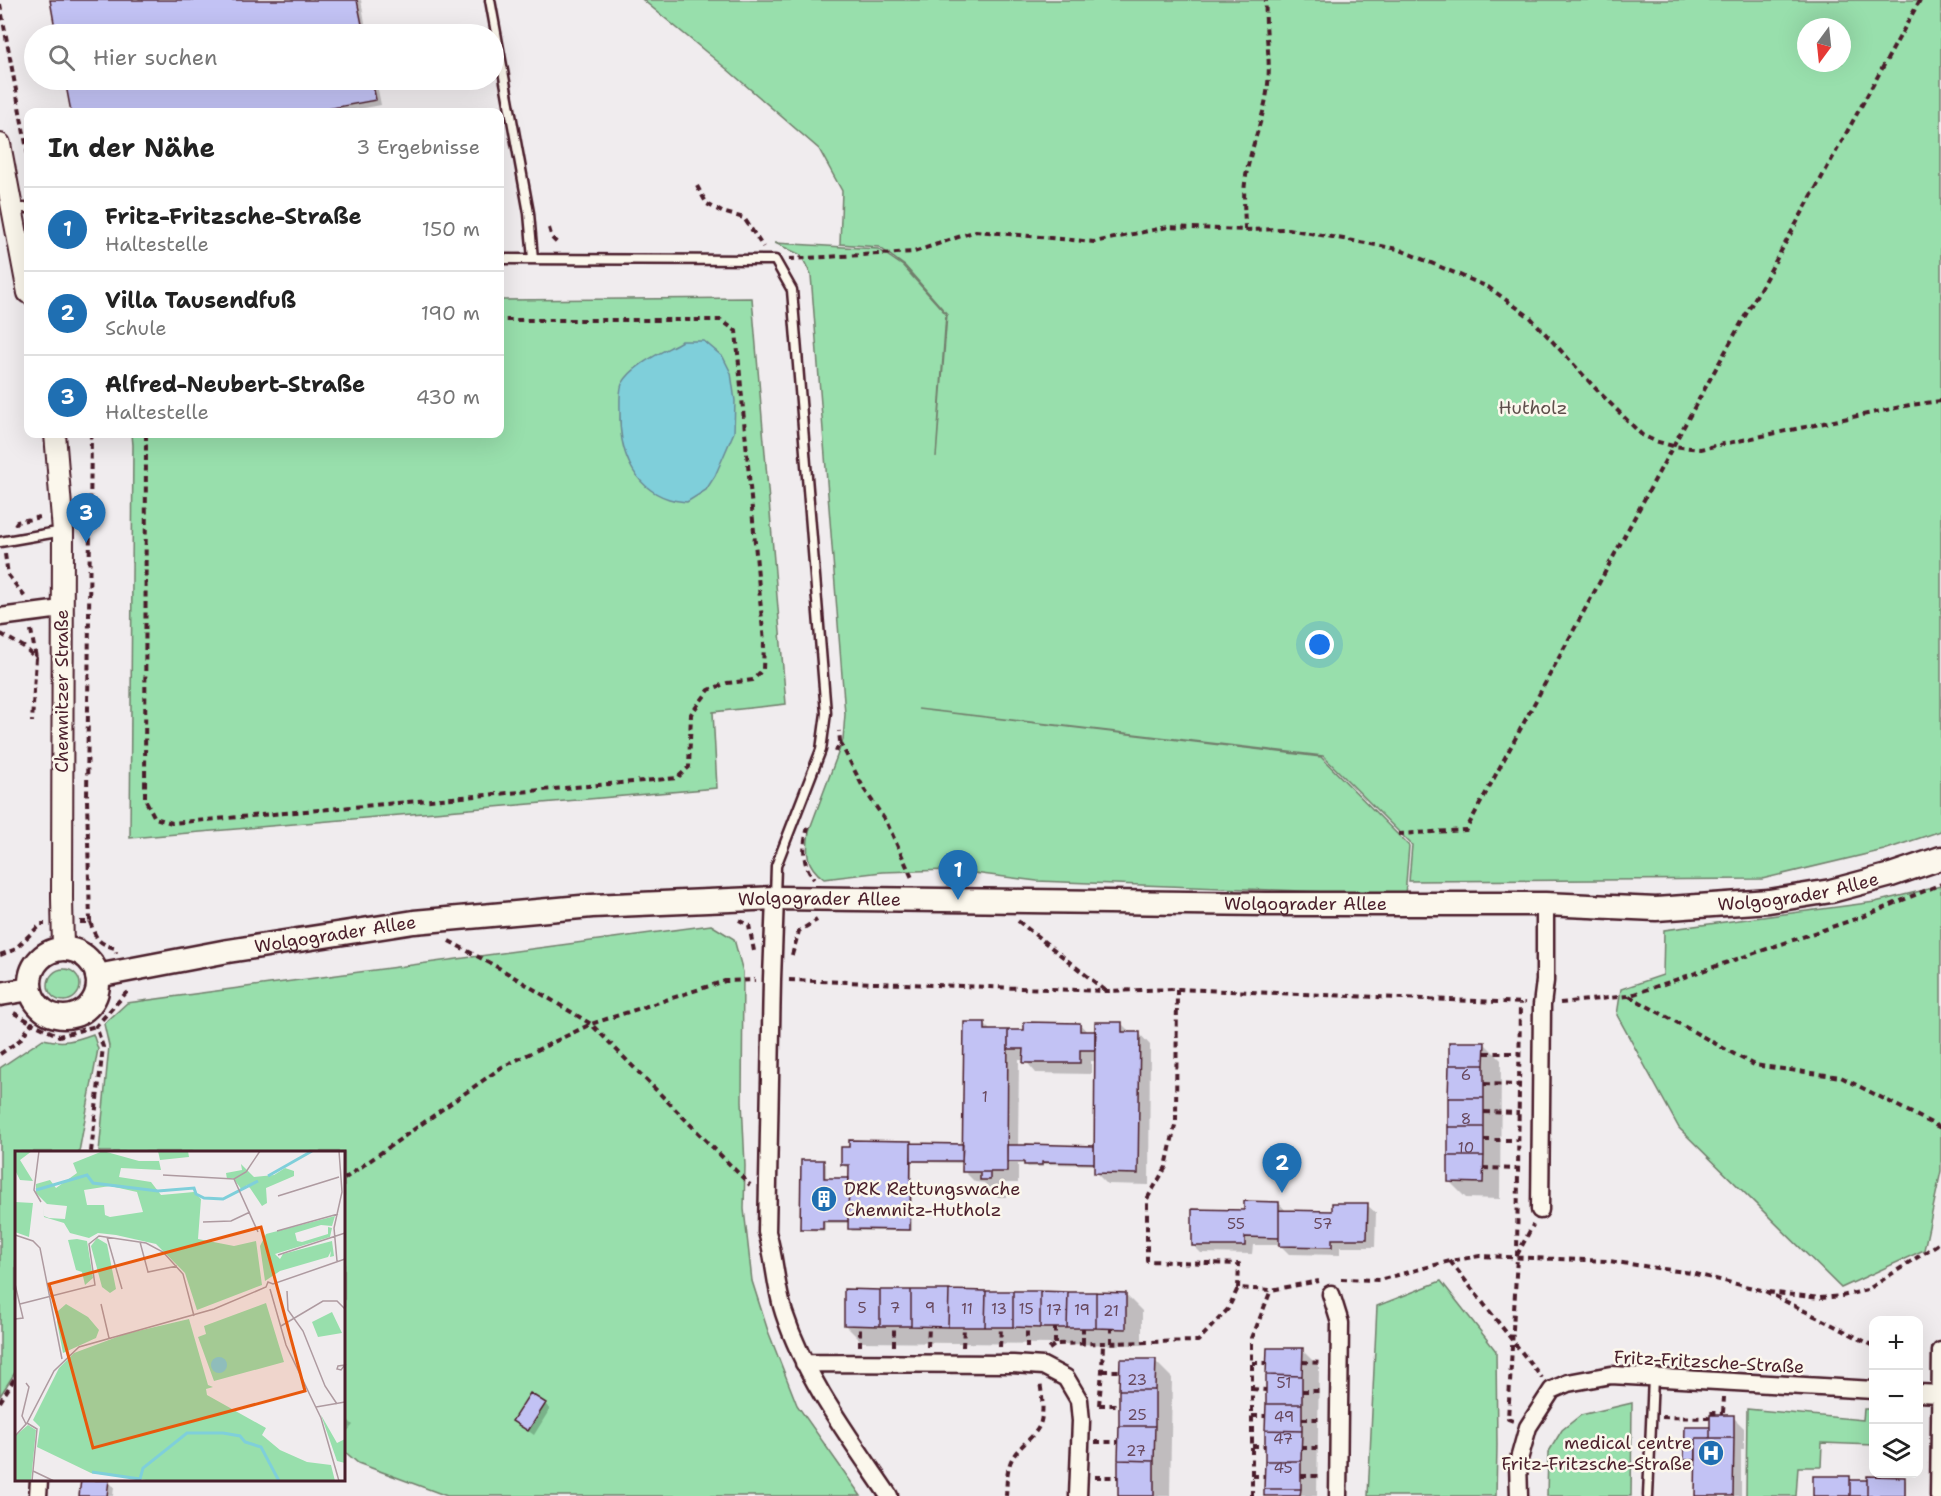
<!DOCTYPE html>
<html lang="de">
<head>
<meta charset="utf-8">
<style>
  :root { --surface:#fff; --page:#f2f2f2; --text:#222; --muted:#767676; --line:#e0e0e0; --accent:#1f6fb2 }
  body { margin:0; font-family:"Shantell Sans",sans-serif; background:var(--page); color:var(--text) }
  .controls { position:absolute; right:18px; bottom:18px; display:grid; overflow:hidden; border-radius:12px; box-shadow:0 6px 24px #0002 }
  .controls button { width:54px; height:54px; display:grid; place-items:center; padding:0; border:0; border-bottom:2px solid var(--line); background:var(--surface); color:var(--text); font:30px sans-serif }
  .compass { position:absolute; left:1797px; top:18px; width:54px; height:54px; border-radius:50%; background:var(--surface); box-shadow:0 6px 24px #0002; rotate:195deg }
  .you { position:absolute; left:1320px; top:645px; width:21px; height:21px; margin:-15px; border:4px solid #fff; border-radius:50%; background:#1a73e8; box-shadow:0 0 0 9px #1a73e833 }
  .badge { display:grid; place-items:center; width:39px; height:39px; border-radius:50%; background:var(--accent); color:#fff; font-size:20px; font-weight:700 }
  .pin { position:absolute; translate:-50% -50px; filter:drop-shadow(0 2px 3px #0008) }
  .pin::after { content:''; position:absolute; top:32px; width:21px; height:18px; background:inherit; clip-path:polygon(0 0,100% 0,50% 100%) }
  .list { margin:0; padding:0; list-style:none }
  h2 { display:flex; justify-content:space-between; align-items:center; height:78px; margin:0; padding:0 24px; font-size:26px }
  h2 small { font-size:20px; font-weight:400; color:var(--muted) }
  .list li { display:grid; grid-template-columns:39px 1fr auto; gap:18px; align-items:center; box-sizing:border-box; height:84px; padding:0 24px; border-top:2px solid var(--line) }
  .list b { display:block; font-size:22px; white-space:nowrap }
  .list p { margin:0; font-size:20px; white-space:nowrap; color:var(--muted) }
  .list em { font-size:20px; font-style:normal; color:var(--muted) }
  .icon { flex:none; width:33px; height:33px; fill:none; stroke:currentColor; stroke-width:2; stroke-linecap:round; stroke-linejoin:round }
  .map { position:relative; flex:none; width:1941px; height:1496px; overflow:hidden }
  .search { position:absolute; background:var(--surface); box-shadow:0 6px 24px #0002; left:24px; top:24px; width:480px; height:66px; display:flex; align-items:center; gap:15px; box-sizing:border-box; padding:0 21px; border-radius:33px; color:var(--muted); font-size:22px }
  .panel { position:absolute; background:var(--surface); box-shadow:0 6px 24px #0002; left:24px; top:108px; width:480px; height:330px; border-radius:12px }
  .map>svg:first-child { display:block }
  .green { fill:#98dfac; stroke:#717f6c; stroke-width:1.5; fill-rule:evenodd }
  .water { fill:#7fcfda; stroke:#6a8994; stroke-width:1.5 }
  .shadow { fill:#0003; fill-rule:evenodd }
  .building { fill:#c2c2f4; stroke:#4a1f2b; stroke-width:1.5 }
  .lines { fill:none; stroke-linecap:round; stroke-linejoin:round }
  .service-casing { stroke:#4a1f2b; stroke-width:13 }
  .minor-casing { stroke:#4a1f2b; stroke-width:21 }
  .tertiary-casing { stroke:#4a1f2b; stroke-width:24 }
  .secondary-casing { stroke:#4a1f2b; stroke-width:27 }
  .path { stroke:#4a1f2b; stroke-width:4; stroke-dasharray:6 4.5; stroke-linecap:butt }
  .service { stroke:#fbf7ec; stroke-width:8 }
  .minor { stroke:#fbf7ec; stroke-width:16 }
  .tertiary { stroke:#fbf7ec; stroke-width:20 }
  .secondary { stroke:#fbf7ec; stroke-width:22 }
  .labels { text-anchor:middle; dominant-baseline:central; stroke-width:5; stroke-linejoin:round; paint-order:stroke }
  .number-label { font-size:15px; fill:#68485d }
  .park-label { font-size:18px; fill:#5e4f4b; stroke:#fbf7ec }
  .street-label { font-size:18px; fill:#4a1f2b; stroke:#fbf7ec }
  .poi-label { font-size:18px; fill:#4a1f2b; stroke:#fbf7ec; text-anchor:start }
  .inset-river { fill:none; stroke:#7fcfda; stroke-width:3 }
  .inset-road { fill:none; stroke:#ae9aa0; stroke-width:1.5 }
  .view { fill:#e8590c; fill-opacity:0.15; stroke:#e8590c; stroke-width:3 }
  .inset-edge { fill:none; stroke:#4a1f2b; stroke-width:3 }
</style>
</head>
<body>
<div class="map">
<svg width="1941" height="1496" viewBox="0 0 1941 1496">
  <rect width="100%" height="100%" fill="#f0ecee"/>
  <filter id="ink" filterUnits="userSpaceOnUse"><feTurbulence type="fractalNoise" baseFrequency=".0167" numOctaves="2"/><feDisplacementMap in="SourceGraphic" scale="12" xChannelSelector="R" yChannelSelector="G"/><feConvolveMatrix kernelMatrix="1 2 1 2 8 2 1 2 1" color-interpolation-filters="sRGB"/></filter>
  <g filter="url(#ink)">
    <path class="green" d="M643,0H1941V831L1884,850L1762,879L1409,881L1412,845L1323,756L918,709L1321,757L1409,846L1405,895L1037,881L950,870L882,872L824,879C805,865 806,853 809,831L843,740L845,714L811,275L801,255L775,243L878,249L903,266L946,314L936,457L947,314L905,266L879,247L840,244L842,191L819,149L728,70ZM1806,27H1842V63H1806Z
      M752,298L786,704L713,712L717,788L130,838L133,445L132,434H500V300Z
      M1941,886V1171L1924,1250L1841,1288L1679,1128L1617,1015L1621,989L1663,975L1664,930L1875,902Z
      M711,925L734,939L743,972L742,1101L745,1166L744,1209L752,1281L768,1331L797,1405L861,1496H447L358,1463L344,1451V1152H99L109,1046L104,1024L127,1003Z
      M48 985a16 16 0 1 1 32 0a16 16 0 1 1-32 0Z
      M93,1034L98,1049L79,1152H16V1371L0,1396V1068L43,1039C63,1044 74,1041 93,1034Z
      M1441,1281L1496,1351L1497,1445L1496,1496H1368L1377,1306Z
      M1632,1403L1631,1496H1547L1548,1453L1562,1430L1581,1415Z
      M1747,1409L1863,1420L1864,1409H1873V1445L1822,1443L1821,1467H1798L1796,1496H1746Z"/>
    <path class="water" d="M682,341H704L723,357L731,373L735,401L734,432L715,476L706,490L687,502C682,501 675,501 669,499C631,487 619,448 620,412C620,404 619,391 622,384C633,364 663,352 682,341Z"/>
    <path class="shadow" d="M51,0H361L367,34H58Z
      M66,80H376L381,105L343,112H73Z
      M984,1024L991,1031L1025,1032L1080,1024L1088,1033H1097L1122,1024L1131,1033H1139L1150,1045L1149,1185L1107,1184L1095,1172V1165L1043,1164V1167H1028L1025,1164H1018V1183H998L1006,1191V1197H998L984,1183L975,1182L964,1171V1163L912,1162V1231H852L850,1229V1223H825V1231L804,1230L801,1228L823,1162L826,1164V1179H850V1167H845L843,1164L851,1148V1142L964,1145ZM1019,1060H1025L1036,1073L1091,1074V1061H1096V1150L1093,1148L1018,1147Z
      M1484,1043L1501,1060L1500,1199L1466,1198L1449,1181Z
      M1279,1203L1287,1212H1333L1367,1205L1376,1213L1375,1247H1340V1255L1289,1254L1280,1245H1253L1252,1254L1201,1253L1193,1245L1246,1212Z
      M1125,1294L1142,1311V1345L862,1342L845,1325Z
      M1302,1350L1319,1367L1317,1496H1266Z
      M1155,1361L1172,1378L1170,1496H1119Z
      M545,1404L550,1409L534,1435L514,1421Z
      M344,1416L353,1425L344,1435Z
      M1733,1417L1744,1428V1449H1741V1496H1697V1471L1686,1459L1712,1429Z
      M1850,1478L1854,1481L1866,1482L1904,1478L1906,1481V1496H1814Z
      M83,1480L109,1482L114,1487L113,1496H81Z"/>
    <path class="building" d="M50,0H357L364,34H56Z
      M65,80H372L376,100L311,112H71Z
      M964,1022H985V1030H1008L1007,1172H962Z
      M1024,1022L1080,1023V1031H1096L1095,1050H1080V1063H1023L1024,1049H1008V1030H1024Z
      M1095,1022H1122V1032H1140L1138,1174L1094,1173Z
      M1449,1042H1485L1484,1065H1449Z
      M1449,1065H1484V1098H1448Z
      M1448,1098H1484V1127H1448Z
      M1448,1127H1484V1156H1448Z
      M849,1140L911,1141L910,1230L848,1229L849,1165H841V1147H849Z
      M911,1143L963,1144L962,1161H911Z
      M1026,1144L1094,1146V1163L1042,1162V1165H1024V1162H1007V1145H1026Z
      M1448,1156H1484L1483,1183L1448,1182Z
      M801,1160H824V1178H849L848,1221H823V1229H800Z
      M980,1172H990V1180H980Z
      M1244,1201L1279,1202V1238L1245,1237V1246H1192V1209L1244,1210Z
      M1332,1203H1368L1367,1239H1332V1247L1279,1246V1210L1332,1211Z
      M844,1289L880,1290V1326L844,1325Z
      M880,1290H911V1326H880Z
      M911,1290H949L948,1327L911,1326Z
      M949,1290L986,1291L985,1327H948Z
      M986,1291H1013V1327H985Z
      M1013,1291H1040V1328L1013,1327Z
      M1040,1291L1068,1292L1067,1328H1040Z
      M1068,1292H1096V1328H1067Z
      M1096,1292L1126,1293V1329L1096,1328Z
      M1267,1348H1303L1302,1376L1266,1375Z
      M1120,1359H1156L1155,1390H1119Z
      M1266,1375L1302,1376V1404H1266Z
      M1119,1390H1155V1426H1119Z
      M530,1393L546,1403L528,1431L512,1421Z
      M1266,1404H1302V1431L1265,1430Z
      M1710,1415H1734V1438H1710Z
      M1119,1426H1155L1154,1461L1118,1460Z
      M1685,1427H1710V1438H1696V1460H1684Z
      M1265,1430L1302,1431L1301,1461H1265Z
      M1696,1438H1734L1733,1496H1695Z
      M1118,1460L1154,1461V1496H1118Z
      M1265,1461H1301V1489H1264Z
      M1813,1476H1850V1496H1813Z
      M1867,1476L1905,1477V1496H1867Z
      M81,1480H109L107,1496H79Z
      M1850,1480H1867V1496H1850Z
      M1264,1489H1301L1300,1496H1264Z"/>
    <g class="lines">
      <g class="service-casing">
        <path id="service" d="M490,0L529,213L533,259
          M13,208H28
          M500,259L775,260L792,290L826,713L821,750L776,866L775,896
          M0,542L63,531
          M1648,1496L1653,1377"/>
      </g>
      <g class="minor-casing">
        <path id="minor" d="M0,617L61,609
          M775,898L772,979L767,1232C775,1258 775,1286 784,1313C806,1380 850,1438 889,1496
          M1540,1210L1542,1005L1545,981V904
          M1331,1294L1340,1323L1338,1496
          M804,1363L1013,1364L1043,1366L1066,1378L1079,1400L1081,1421L1078,1496
          M1918,1393L1941,1394
          M38,1496L39,1480
          M1519,1496L1518,1463L1528,1427L1552,1390L1568,1383L1611,1375L1874,1390
          M1939,1496L1941,1351"/>
      </g>
      <g class="tertiary-casing">
        <path id="tertiary" d="M0,144L28,293
          M55,434L63,531L62,898L63,949"/>
      </g>
      <g class="secondary-casing">
        <g id="secondary">
          <circle cx="64" cy="983" r="34"/>
          <path id="s1" d="M97,976L228,951L414,922L592,906L775,898L1266,904H1545L1656,909L1769,901L1831,891L1891,875L1941,858"/>
          <path d="M0,994L30,989"/>
        </g>
      </g>
      <path class="path" d="M0,4L28,155
        M697,186L707,204L722,212L744,218L763,247
        M549,228L552,238L559,245
        M1245,230C1245,215 1243,198 1245,183C1249,149 1265,118 1268,84C1271,56 1264,28 1266,0
        M789,259L914,252L976,231L1094,242L1168,227L1245,230L1288,229L1398,249L1488,287L1530,317L1597,390L1642,435L1655,441L1673,446L1700,449L1910,405L1941,401
        M146,434L145,799L155,818L172,823L677,778L689,767L691,714L709,690L727,683L753,680L763,669L764,643L736,331L721,320H500
        M15,525L17,522L44,516
        M5,554L8,575L25,597
        M31,630L36,658
        M1,634L24,647L36,658L32,722
        M840,742L864,789L887,823L913,880
        M836,752L840,741L839,731
        M808,827C803,845 801,864 814,879
        M1398,834L1466,830L1673,446L1920,0
        M739,920L749,925L754,951
        M1018,921L1106,991
        M80,922H90L87,799L91,434
        M90,922C96,938 97,943 115,948L116,953
        M449,941L499,968L591,1024L750,1185
        M0,955L14,950L41,924H45
        M792,955L799,931L817,920
        M789,980L1106,991L1177,989L1525,1003
        M1177,989L1176,1121L1166,1167L1147,1199V1261L1239,1264L1238,1288L1271,1290L1319,1281
        M1629,996L1754,1065L1841,1077L1941,1128
        M1560,1003L1628,996L1867,915L1941,884
        M14,1013L32,1023
        M1485,1053H1519
        M0,1054L20,1040L32,1023L59,1036L96,1026
        M1484,1084L1519,1085
        M1484,1112L1519,1113
        M1484,1140H1518
        M91,1152L103,1047L96,1026L126,993L125,990
        M1483,1168L1518,1169
        M344,1179L502,1067L591,1024L725,981L755,980
        M1517,1255L1533,1225
        M1450,1261L1542,1378
        M1341,1279L1379,1280L1450,1261L1480,1256L1609,1261L1691,1273L1765,1291L1874,1346
        M1768,1292L1820,1298L1842,1296L1867,1290L1941,1242
        M1083,1343V1328
        M1111,1343V1329
        M1055,1344V1328
        M860,1346V1326
        M894,1346V1326
        M928,1347L929,1327
        M963,1347L964,1327
        M1000,1347L1001,1327
        M1027,1348V1328
        M1049,1349L1056,1344L1198,1341L1228,1309L1238,1288
        M1302,1362L1323,1363
        M1252,1363H1266
        M1102,1371H1119
        M1252,1389L1266,1390
        M1302,1391H1322
        M0,1402L16,1376
        M1099,1405L1102,1371L1103,1343
        M1099,1405H1119
        M1723,1413L1724,1397
        M1252,1416H1265
        M1662,1417L1708,1418L1709,1413H1723
        M1302,1419H1322
        M1513,1421L1508,1419L1517,1257L1520,1003
        M1095,1442H1118
        M1252,1446H1265
        M1301,1448H1322
        M1252,1476H1265
        M1301,1476H1321
        M1095,1477H1118
        M1006,1496C1007,1482 1006,1466 1015,1454C1023,1443 1038,1434 1041,1421C1044,1408 1042,1395 1040,1382
        M1252,1496V1338L1271,1290"/>
      <use href="#service" class="service"/>
      <use href="#minor" class="minor"/>
      <use href="#tertiary" class="tertiary"/>
      <use href="#secondary" class="secondary"/>
    </g>
  </g>
  <defs>
    <g id="building-disc" transform="scale(1.35)"><circle r="9.5" fill="#1f6fb2" stroke="#fbf7ec"/><path d="M-4-6H4V6H1V3H-1V6H-4ZM-2.5-4.3h1.7v1.8h-1.7ZM.8-4.3h1.7v1.8H.8ZM-2.5-1h1.7V.8h-1.7ZM.8-1h1.7V.8H.8Z" fill="#fff"/></g>
    <g id="hospital-disc" transform="scale(1.35)"><circle r="9.5" fill="#1f6fb2" stroke="#fbf7ec"/><path d="M-5-5h3v3.5h4V-5h3V5h-3V1.5h-4V5h-3Z" fill="#fff"/></g>
  </defs>
  <g fill-rule="evenodd">
    <use href="#building-disc" x="824" y="1199"/>
    <use href="#hospital-disc" x="1711" y="1453"/>
  </g>
  <g class="labels">
    <g class="number-label">
      <text x="1466" y="1075">6</text>
      <text x="985" y="1097">1</text>
      <text x="1466" y="1119">8</text>
      <text x="1466" y="1148">10</text>
      <text x="1236" y="1224">55</text>
      <text x="1323" y="1224">57</text>
      <text x="862" y="1308">5</text>
      <text x="895" y="1308">7</text>
      <text x="930" y="1308">9</text>
      <text x="967" y="1309">11</text>
      <text x="999" y="1309">13</text>
      <text x="1026" y="1309">15</text>
      <text x="1054" y="1310">17</text>
      <text x="1082" y="1310">19</text>
      <text x="1111" y="1311">21</text>
      <text x="1137" y="1380">23</text>
      <text x="1284" y="1383">51</text>
      <text x="1137" y="1415">25</text>
      <text x="1284" y="1417">49</text>
      <text x="1283" y="1439">47</text>
      <text x="1136" y="1451">27</text>
      <text x="1283" y="1468">45</text>
    </g>
    <g class="park-label">
      <text x="1533" y="408">Hutholz</text>
    </g>
    <g class="street-label">
      <text transform="translate(62 691) rotate(-90)">Chemnitzer Straße</text>
      <text stroke="none"><textPath href="#s1" startOffset="1708">Wolgograder Allee</textPath></text>
      <text stroke="none"><textPath href="#s1" startOffset="728">Wolgograder Allee</textPath></text>
      <text stroke="none"><textPath href="#s1" startOffset="1214">Wolgograder Allee</textPath></text>
      <text stroke="none"><textPath href="#s1" startOffset="242">Wolgograder Allee</textPath></text>
      <text transform="translate(1709 1362) rotate(3)">Fritz-Fritzsche-Straße</text>
    </g>
    <g class="poi-label">
      <text x="844" y="1189">DRK Rettungswache<tspan x="844" dy="21">Chemnitz-Hutholz</tspan></text>
      <text x="1692" y="1443" text-anchor="end">medical centre<tspan x="1692" dy="21">Fritz-Fritzsche-Straße</tspan></text>
    </g>
  </g>
  <g transform="translate(15 1151)">
    <rect width="330" height="330" fill="#f0ecee"/>
    <path d="M0,0H17L5,9L18,30L5,29L0,19ZM88,0L124,10H144L146,19L106,17L104,26L136,31L146,44L179,41L186,48L183,88L219,95L241,90L247,134L182,159L170,122L141,93L101,84L83,82L74,87L55,82L49,72L29,66L28,54L29,65L34,67L50,68L52,55L32,53L21,42V33L35,29L41,37L62,22L58,12ZM95,35L122,41L128,61L95,66L90,64L89,54H72L69,39ZM143,0H173L174,6L145,9ZM226,13L239,26L259,24L270,17L279,20V25L251,37L252,52L247,55L235,37L232,34L227,39L218,27L212,28L211,22L227,19ZM0,51L18,52L14,86L0,81ZM320,65L317,75L306,74L280,82L282,90L287,91L313,83V76L317,77L315,86L260,103L265,108L268,103L317,90L319,105L315,106L316,100L313,106L265,120L250,130L245,95L251,83ZM82,87L92,93L101,138L95,142L87,136L76,95ZM62,88L72,90L78,127L70,134L67,121L61,119L53,89ZM251,152L269,211L199,230L183,186L191,183L189,175ZM51,153L73,166L84,179L81,187L48,202L42,171L43,160ZM317,161L327,182L303,186L297,171ZM174,168L193,234L198,236L191,238L192,244L251,277L247,284L265,299L292,311L316,314L320,330H139L76,322L22,296L25,276L18,269L44,217L59,202L110,183ZM306,264L322,292L330,288V312L322,310ZM13,274L21,279L16,330H0V285Z" fill="#98dfac" fill-rule="evenodd"/>
    <path d="M196 214a8 8 0 1 1 16 0a8 8 0 1 1-16 0Z" fill="#7fcfda"/>
    <path class="inset-river" d="M253,25L297,0M21,39L72,24L78,32L143,40L179,37L181,43L189,47L208,48L243,30M77,321L125,328L128,317L172,282H208L225,285L230,291L246,296L264,330"/>
    <path class="inset-road" d="M24,0L19,39L26,51M148,24L219,28L231,21L245,0M219,28L243,81M263,45L324,26M188,71L216,70L235,61M262,80L323,63M0,84L18,90L25,97L47,208M92,86L107,138M125,91L133,121L162,115M263,104L330,82M322,110L319,77L327,41L324,0M0,133L8,167L0,168M255,138L271,194L306,267L324,330M272,140L273,159L288,180L310,235L322,253M5,153L80,134L74,93L84,85L131,92L148,101L168,123L179,165M86,153L94,187M266,175L308,150H322L330,158M330,214L326,219L322,218L323,215ZM301,256L330,251M12,272L22,278L17,330M11,273L7,265L14,236L11,232M0,285L12,272L39,220L64,196L199,158L251,136L253,131L258,133L330,108M18,320L39,330"/>
    <path class="view" d="M246,76L290,240L78,297L34,133Z"/>
    <rect width="330" height="330" class="inset-edge"/>
  </g>
</svg>
<div class="controls">
<button>+</button>
<button>−</button>
<button><svg class="icon" aria-label="layers" viewBox="0 0 24 24"><path d="M12 4l9 5-9 5-9-5zM3 14l9 5 9-5"/></svg></button>
</div>
<svg class="compass" viewBox="-18 -18 36 36"><path d="M0-13l5 13h-10z" fill="#e53935"/><path d="M0 13l5-13h-10z" fill="#767676"/></svg>
<div class="you"></div>
<div class="pin badge" style="left:958px;top:900px">1</div>
<div class="pin badge" style="left:1282px;top:1193px">2</div>
<div class="pin badge" style="left:86px;top:543px">3</div>
<div class="search"><svg class="icon" aria-label="search" viewBox="0 0 24 24"><circle cx="10" cy="10" r="6"/><path d="M15 15l6 6"/></svg>Hier suchen</div>
<section class="panel">
<h2>In der Nähe<small>3 Ergebnisse</small></h2>
<ul class="list">
<li><span class="badge">1</span><div><b>Fritz-Fritzsche-Straße</b><p>Haltestelle</p></div><em>150 m</em></li>
<li><span class="badge">2</span><div><b>Villa Tausendfuß</b><p>Schule</p></div><em>190 m</em></li>
<li><span class="badge">3</span><div><b>Alfred-Neubert-Straße</b><p>Haltestelle</p></div><em>430 m</em></li>
</ul>
</section>
</div>
</body>
</html>
